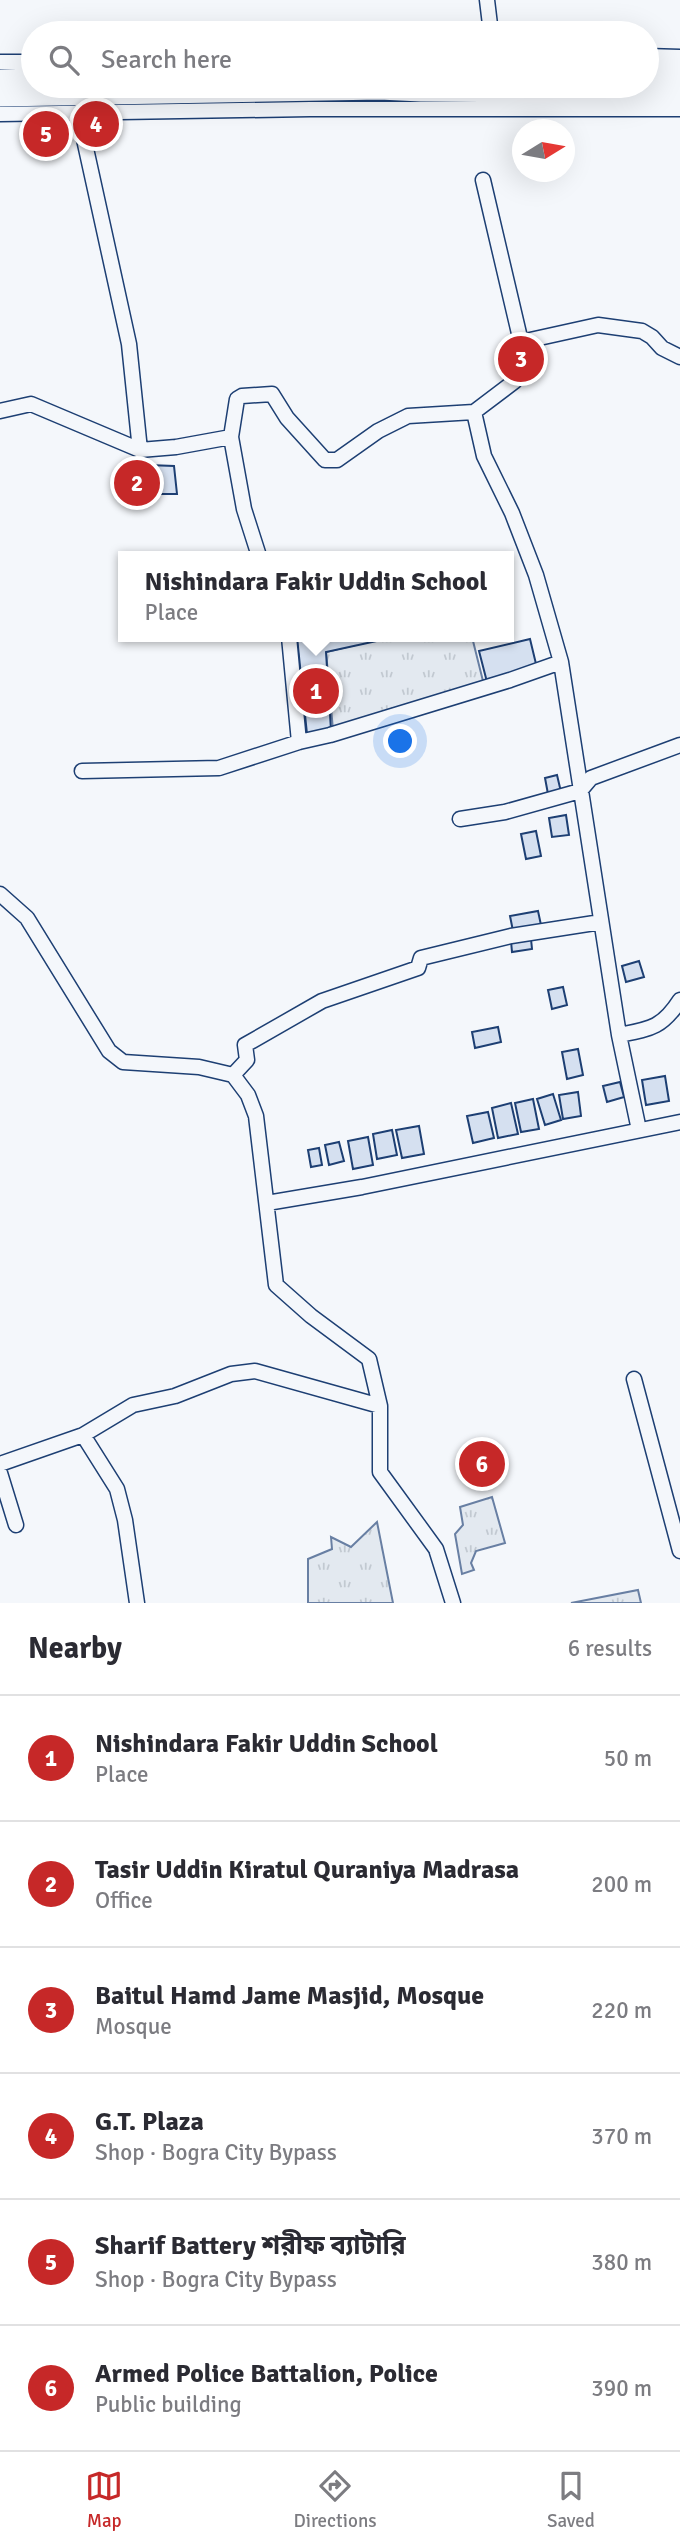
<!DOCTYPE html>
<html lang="en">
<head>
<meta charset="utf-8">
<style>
  :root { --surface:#fff; --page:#f7f7f7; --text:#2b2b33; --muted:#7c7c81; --line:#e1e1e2; --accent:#c62828 }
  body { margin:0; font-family:Signika,"Noto Sans Bengali",sans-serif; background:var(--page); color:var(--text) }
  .compass { position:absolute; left:512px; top:119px; width:63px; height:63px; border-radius:50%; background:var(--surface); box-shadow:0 7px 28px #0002; rotate:79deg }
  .you { position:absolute; left:401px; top:742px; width:24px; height:24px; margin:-18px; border:5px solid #fff; border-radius:50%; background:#1a73e8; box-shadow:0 0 0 10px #1a73e833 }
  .badge { display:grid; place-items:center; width:46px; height:46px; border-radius:50%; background:var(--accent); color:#fff; font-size:23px; font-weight:700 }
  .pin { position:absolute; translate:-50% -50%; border:4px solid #fff; box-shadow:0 2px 7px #0006 }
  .popup { position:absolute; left:118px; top:551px; width:396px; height:91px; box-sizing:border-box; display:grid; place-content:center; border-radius:0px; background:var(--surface); filter:drop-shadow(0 2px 5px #0005); font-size:23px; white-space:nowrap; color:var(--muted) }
  .popup b { font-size:26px; color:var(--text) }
  .popup::after { content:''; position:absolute; left:50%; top:100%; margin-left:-14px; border:14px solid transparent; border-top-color:var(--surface) }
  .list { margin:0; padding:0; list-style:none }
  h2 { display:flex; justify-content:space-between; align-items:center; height:91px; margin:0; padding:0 28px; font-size:30px }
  h2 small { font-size:23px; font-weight:400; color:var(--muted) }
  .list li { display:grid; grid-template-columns:46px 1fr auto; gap:21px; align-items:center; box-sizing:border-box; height:126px; padding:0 28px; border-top:2px solid var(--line) }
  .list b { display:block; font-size:26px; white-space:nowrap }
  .list p { margin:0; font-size:23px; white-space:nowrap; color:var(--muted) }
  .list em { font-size:23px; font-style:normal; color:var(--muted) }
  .icon { flex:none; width:38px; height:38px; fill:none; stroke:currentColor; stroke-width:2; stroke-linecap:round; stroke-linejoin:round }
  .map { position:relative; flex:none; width:680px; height:1603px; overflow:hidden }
  .search { position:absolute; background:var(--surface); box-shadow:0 7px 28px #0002; left:21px; right:21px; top:21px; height:77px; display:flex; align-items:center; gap:18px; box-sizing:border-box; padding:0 24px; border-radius:38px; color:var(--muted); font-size:26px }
  .sheet { height:847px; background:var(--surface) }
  nav { display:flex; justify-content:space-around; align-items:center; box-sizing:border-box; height:98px; border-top:2px solid var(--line); background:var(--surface); font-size:19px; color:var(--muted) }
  nav a { display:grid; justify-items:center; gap:4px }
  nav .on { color:var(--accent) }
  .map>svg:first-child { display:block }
  .grass { fill:url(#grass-tufts); stroke:#687fa3; stroke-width:2 }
  .building { fill:#d5e0f0; stroke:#1d3f73; stroke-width:2 }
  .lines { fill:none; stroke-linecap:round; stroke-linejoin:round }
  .minor-casing { stroke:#1d3f73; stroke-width:17 }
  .highway-casing { stroke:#1d3f73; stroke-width:24 }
  .minor { stroke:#f4f7fb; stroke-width:14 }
  .highway { stroke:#f4f7fb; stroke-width:21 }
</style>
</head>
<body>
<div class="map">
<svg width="680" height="1603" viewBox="0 0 680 1603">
  <defs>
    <pattern id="grass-tufts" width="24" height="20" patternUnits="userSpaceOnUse" patternTransform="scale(1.75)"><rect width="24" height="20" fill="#e3e9f0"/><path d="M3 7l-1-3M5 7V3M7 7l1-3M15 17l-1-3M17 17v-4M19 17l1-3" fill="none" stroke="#c2c9d1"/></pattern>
  </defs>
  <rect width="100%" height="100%" fill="#f4f7fb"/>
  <path class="grass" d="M389,637H472L484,685L333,730L326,652Z
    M492,1497L505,1543L476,1551L471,1563L474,1570L462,1574L455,1534L463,1525L460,1507Z
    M377,1522L393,1603H308V1559L332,1549L331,1537L351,1547Z
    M638,1590L641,1603H571Z"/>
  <path class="building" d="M129,462L146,464L145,503L129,502Z
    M148,465L174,466L177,494H156L155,488L149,490Z
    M297,637H395L326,652L331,730L307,734Z
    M530,639L537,668L487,682L479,651Z
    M557,775L561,792L548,794L545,778Z
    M566,815L569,835L552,837L549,818Z
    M536,831L541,856L526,859L521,834Z
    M538,911L541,925L513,931L510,916Z
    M531,939L532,949L512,952L511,941Z
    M639,961L644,977L626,982L622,966Z
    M563,987L567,1005L552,1009L548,990Z
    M498,1027L501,1042L475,1048L472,1032Z
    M578,1049L583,1075L567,1079L562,1052Z
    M665,1076L669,1101L646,1105L642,1080Z
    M620,1082L624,1097L607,1102L603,1086Z
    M578,1092L581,1116L563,1119L559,1095Z
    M553,1094L561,1120L545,1125L537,1099Z
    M533,1099L539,1129L521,1132L515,1103Z
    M511,1103L518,1134L498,1138L492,1108Z
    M488,1112L494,1138L473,1143L467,1116Z
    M419,1126L424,1154L402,1158L396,1130Z
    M392,1130L397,1155L377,1159L373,1134Z
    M368,1137L373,1165L353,1169L348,1141Z
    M339,1142L344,1161L329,1165L325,1145Z
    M319,1148L322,1165L311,1167L308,1150Z"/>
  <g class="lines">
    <g class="minor-casing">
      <path id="minor" d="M487,0L491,33
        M647,56L680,57
        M0,62H33
        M78,112L129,344L140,450
        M0,114L310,109H680
        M521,342L598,325L642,331L652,337L662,348L680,357
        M0,411L31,404L140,450L176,447L231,437L237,399L242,396L272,394L287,418L325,460H337L378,431L408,416L474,412L515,381L521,342L483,180
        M474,412L484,456L512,513L536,575L561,662L619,1035L639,1130
        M231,437L244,509L259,556
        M289,637L299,742
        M82,771L219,768L299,742L330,735L510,680L561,662
        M460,819L505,812L580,791L591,778L680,745
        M0,894L27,918L109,1051L123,1062L199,1067L233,1075L248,1095L256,1116L276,1285L311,1316L369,1359L380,1406V1472L436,1549L453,1603
        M619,1035C650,1029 662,1028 680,1000
        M233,1075L247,1060L245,1045L322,1001L418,968L421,958L511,936L601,922
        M267,1203L362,1187L680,1122
        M634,1379L680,1551
        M83,1435L117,1489L125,1520L137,1603
        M0,1464L83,1435L133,1405L175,1396L231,1374L255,1371L380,1406
        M0,1473L16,1525"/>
    </g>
    <g class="highway-casing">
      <path id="highway" d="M647,73H680
        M0,80L33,79
        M0,96L380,89L421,91L680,93"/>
    </g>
    <use href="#minor" class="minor"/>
    <use href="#highway" class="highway"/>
  </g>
</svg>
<svg class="compass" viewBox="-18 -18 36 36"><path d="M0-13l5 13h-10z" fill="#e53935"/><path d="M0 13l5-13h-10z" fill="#7c7c81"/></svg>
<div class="you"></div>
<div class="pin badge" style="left:316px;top:691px">1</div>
<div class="popup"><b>Nishindara Fakir Uddin School</b>Place</div>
<div class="pin badge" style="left:137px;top:483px">2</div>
<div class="pin badge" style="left:521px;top:359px">3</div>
<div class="pin badge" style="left:96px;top:124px">4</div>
<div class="pin badge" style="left:46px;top:134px">5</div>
<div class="pin badge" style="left:482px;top:1464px">6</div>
<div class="search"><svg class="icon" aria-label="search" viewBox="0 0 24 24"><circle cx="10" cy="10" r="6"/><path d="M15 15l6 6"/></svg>Search here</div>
</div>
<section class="sheet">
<h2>Nearby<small>6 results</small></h2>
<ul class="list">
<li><span class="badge">1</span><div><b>Nishindara Fakir Uddin School</b><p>Place</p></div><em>50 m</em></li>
<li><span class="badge">2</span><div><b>Tasir Uddin Kiratul Quraniya Madrasa</b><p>Office</p></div><em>200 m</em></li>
<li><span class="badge">3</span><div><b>Baitul Hamd Jame Masjid, Mosque</b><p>Mosque</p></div><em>220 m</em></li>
<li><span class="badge">4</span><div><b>G.T. Plaza</b><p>Shop · Bogra City Bypass</p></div><em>370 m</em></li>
<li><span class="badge">5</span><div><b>Sharif Battery শরীফ ব্যাটারি</b><p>Shop · Bogra City Bypass</p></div><em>380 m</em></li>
<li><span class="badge">6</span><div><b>Armed Police Battalion, Police</b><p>Public building</p></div><em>390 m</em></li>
</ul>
</section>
<nav>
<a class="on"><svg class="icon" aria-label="map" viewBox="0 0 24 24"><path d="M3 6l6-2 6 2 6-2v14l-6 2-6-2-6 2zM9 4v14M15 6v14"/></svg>Map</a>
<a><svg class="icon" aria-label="directions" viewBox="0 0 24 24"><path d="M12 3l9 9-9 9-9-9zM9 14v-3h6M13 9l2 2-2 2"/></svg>Directions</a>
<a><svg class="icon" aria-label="saved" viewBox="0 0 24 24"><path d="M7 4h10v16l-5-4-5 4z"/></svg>Saved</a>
</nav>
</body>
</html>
